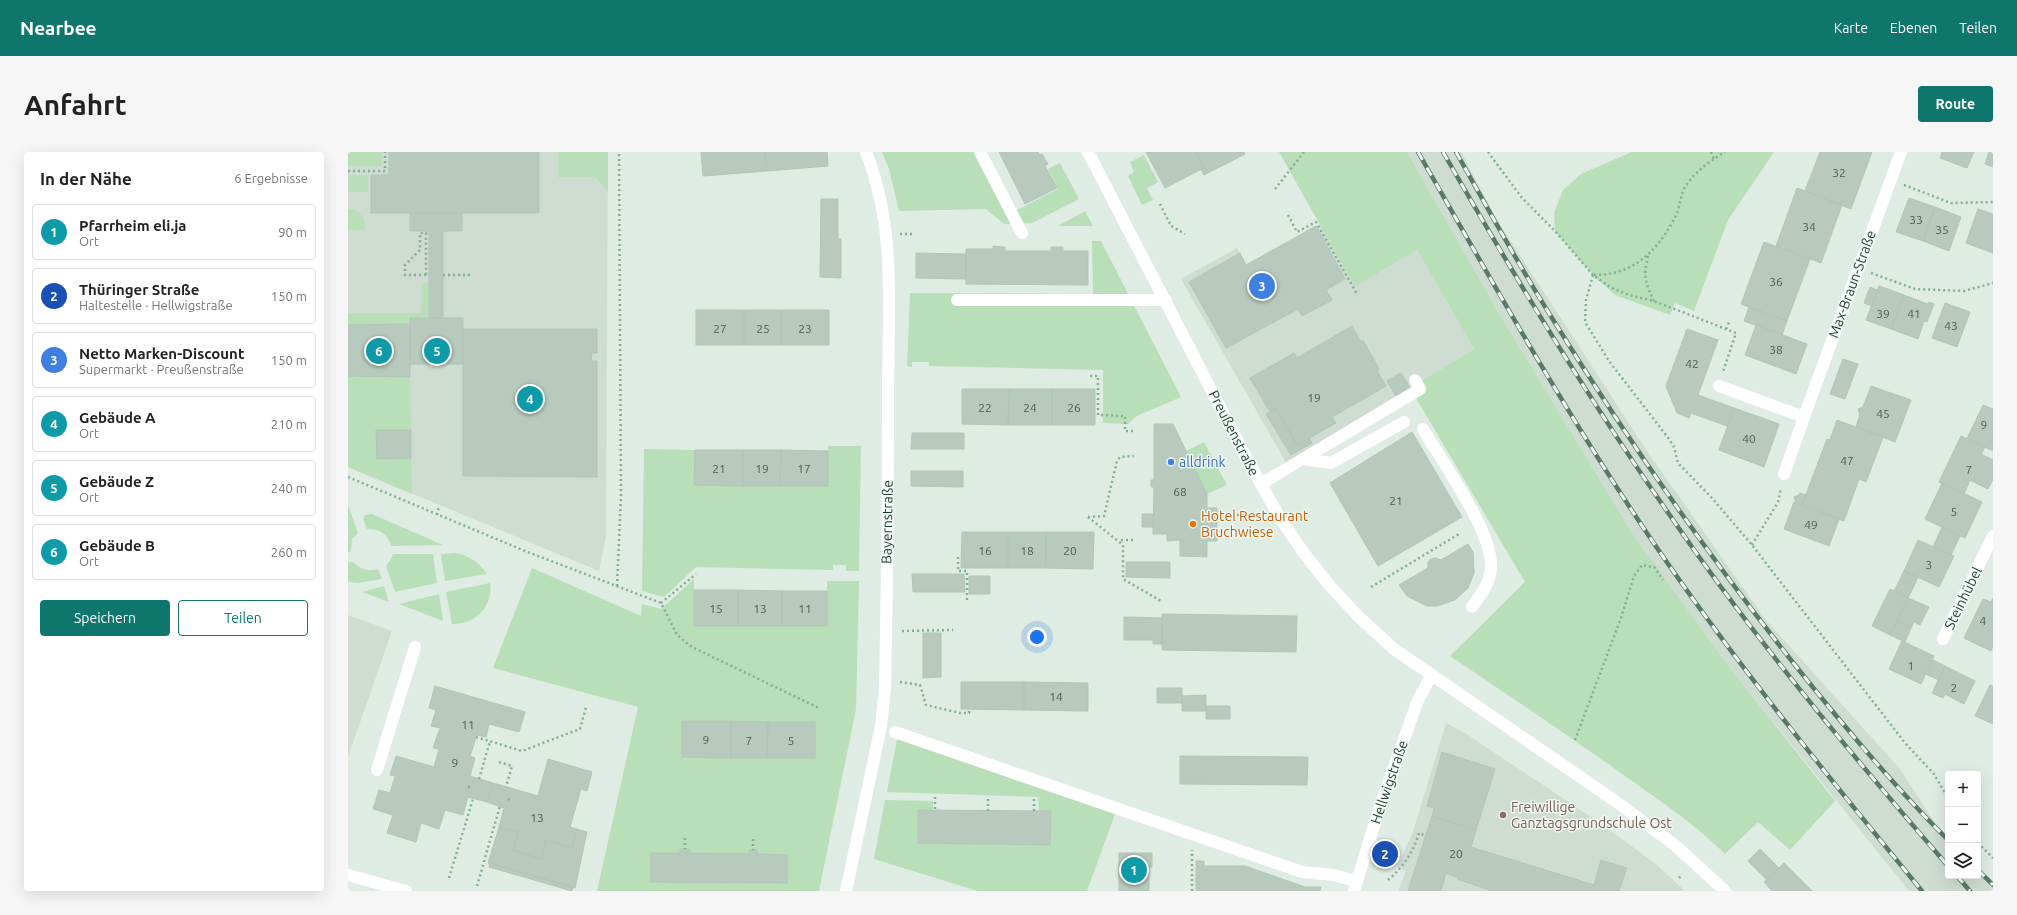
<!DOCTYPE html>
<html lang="de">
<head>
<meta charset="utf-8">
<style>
  :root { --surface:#fff; --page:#f6f6f6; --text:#222; --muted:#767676; --line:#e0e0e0; --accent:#0f766e }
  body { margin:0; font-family:Ubuntu,sans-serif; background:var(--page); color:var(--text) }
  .controls { position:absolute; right:12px; bottom:12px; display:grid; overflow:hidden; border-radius:4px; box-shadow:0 4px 16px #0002 }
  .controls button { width:36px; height:36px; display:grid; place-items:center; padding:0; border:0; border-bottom:1px solid var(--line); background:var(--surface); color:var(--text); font:20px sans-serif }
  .you { position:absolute; left:689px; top:485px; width:14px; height:14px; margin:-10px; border:3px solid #fff; border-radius:50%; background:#1a73e8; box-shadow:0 0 0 6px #1a73e833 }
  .badge { display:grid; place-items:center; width:26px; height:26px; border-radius:50%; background:var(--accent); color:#fff; font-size:13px; font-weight:700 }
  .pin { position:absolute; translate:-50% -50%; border:2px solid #fff; box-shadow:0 1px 4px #0006 }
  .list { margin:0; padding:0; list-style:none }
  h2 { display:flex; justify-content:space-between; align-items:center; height:52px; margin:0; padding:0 16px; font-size:17px }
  h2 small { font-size:13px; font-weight:400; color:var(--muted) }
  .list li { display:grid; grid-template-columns:26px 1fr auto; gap:12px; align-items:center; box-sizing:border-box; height:56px; margin:0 8px 8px; padding:0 8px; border:1px solid var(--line); border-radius:4px }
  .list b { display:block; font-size:15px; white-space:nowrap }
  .list p { margin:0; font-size:13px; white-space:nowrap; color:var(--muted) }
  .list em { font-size:13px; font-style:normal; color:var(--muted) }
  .actions { display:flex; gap:8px; padding:12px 16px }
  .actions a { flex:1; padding:9px 0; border:1px solid var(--accent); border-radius:4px; text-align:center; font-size:14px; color:var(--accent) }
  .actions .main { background:var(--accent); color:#fff }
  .icon { flex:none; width:22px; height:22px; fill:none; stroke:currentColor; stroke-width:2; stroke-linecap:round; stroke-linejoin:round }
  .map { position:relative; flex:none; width:1645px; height:739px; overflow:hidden; border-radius:4px }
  header { display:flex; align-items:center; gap:24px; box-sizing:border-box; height:56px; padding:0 20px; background:var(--accent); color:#fff }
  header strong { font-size:19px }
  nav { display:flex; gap:22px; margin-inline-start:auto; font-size:14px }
  .intro { display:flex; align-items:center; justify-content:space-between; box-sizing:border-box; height:96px; padding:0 24px }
  h1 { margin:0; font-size:28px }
  .button { padding:10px 18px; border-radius:4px; background:var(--accent); color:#fff; font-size:14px; font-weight:700 }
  main { display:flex; gap:24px; padding:0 24px }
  aside { flex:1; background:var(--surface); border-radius:4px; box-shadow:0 4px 16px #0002 }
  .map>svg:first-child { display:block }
  .built { fill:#cedcd1 }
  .green { fill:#b8dfb7 }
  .building { fill:#b8cabd; stroke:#b1c6b7 }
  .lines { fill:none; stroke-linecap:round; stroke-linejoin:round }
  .path { stroke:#7eb192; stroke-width:2.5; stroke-dasharray:2 3; stroke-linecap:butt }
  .minor { stroke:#fff; stroke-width:12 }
  .rail-casing { stroke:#597967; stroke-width:4.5 }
  .rail { stroke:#f0f8f2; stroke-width:3; stroke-dasharray:9; stroke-linecap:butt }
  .shop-dot { fill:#3f7fe0; stroke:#f0f8f2; stroke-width:1.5 }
  .food-dot { fill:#e8710a; stroke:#f0f8f2; stroke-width:1.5 }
  .education-dot { fill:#8d6e63; stroke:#f0f8f2; stroke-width:1.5 }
  .labels { text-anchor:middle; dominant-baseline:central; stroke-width:3; stroke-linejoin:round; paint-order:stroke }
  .number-label { font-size:12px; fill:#456050 }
  .street-label { font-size:14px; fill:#1f3d2c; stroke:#f0f8f2 }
  .shop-label { font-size:14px; fill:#366cbe; stroke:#f0f8f2; text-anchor:start }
  .food-label { font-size:14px; fill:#c56008; stroke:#f0f8f2; text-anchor:start }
  .education-label { font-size:14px; fill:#785e54; stroke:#f0f8f2; text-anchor:start }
</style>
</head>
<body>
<header>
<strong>Nearbee</strong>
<nav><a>Karte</a><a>Ebenen</a><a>Teilen</a></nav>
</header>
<div class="intro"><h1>Anfahrt</h1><a class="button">Route</a></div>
<main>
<aside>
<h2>In der Nähe<small>6 Ergebnisse</small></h2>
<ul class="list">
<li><span class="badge" style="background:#0f9aa8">1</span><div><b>Pfarrheim eli.ja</b><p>Ort</p></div><em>90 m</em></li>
<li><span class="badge" style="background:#1a4fb4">2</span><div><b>Thüringer Straße</b><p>Haltestelle · Hellwigstraße</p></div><em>150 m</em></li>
<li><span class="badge" style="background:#3f7fe0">3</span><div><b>Netto Marken-Discount</b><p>Supermarkt · Preußenstraße</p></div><em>150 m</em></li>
<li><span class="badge" style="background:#0f9aa8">4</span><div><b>Gebäude A</b><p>Ort</p></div><em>210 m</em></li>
<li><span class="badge" style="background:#0f9aa8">5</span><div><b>Gebäude Z</b><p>Ort</p></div><em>240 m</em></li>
<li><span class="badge" style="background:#0f9aa8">6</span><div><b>Gebäude B</b><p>Ort</p></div><em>260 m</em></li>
</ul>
<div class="actions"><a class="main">Speichern</a><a>Teilen</a></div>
</aside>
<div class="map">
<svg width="1645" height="739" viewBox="0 0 1645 739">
  <rect width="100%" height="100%" fill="#dfece3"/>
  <path class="built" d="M0,0H260L258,385L251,419L0,315Z
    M1059,0H1113L1149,68L1297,296L1417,467L1552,617L1600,691V724H1630V719L1645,732V739H1561L1382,516L1286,384L1152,163Z
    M972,73L1007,135L1069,98L1126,197L1062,236L1068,244L944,321L833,127L889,96L898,113Z
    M0,463L44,479L0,605Z
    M1098,571L1117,581L1255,673L1309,713L1337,739H1050L1058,719L1049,715L1065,680Z"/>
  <path class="green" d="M0,0H34V14H0Z
    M210,0H260V40L247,25H210Z
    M534,0H627L659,63L710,37L700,17L712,11L731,47L684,71L656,72L638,57L551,59L541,17Z
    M931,0H1059L1152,163L1286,384L1382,516L1487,649L1442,698L1410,670L1377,702C1347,672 1312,649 1277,624C1220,583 1161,544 1102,504L1177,430L1062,236L1126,197L1069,98L1007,135Z
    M1284,0H1426L1380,68L1346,159L1327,151L1322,163L1267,143L1245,123L1207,79L1206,61L1215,38L1233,22Z
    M796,3L810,30L799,36L805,48L794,53L780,24L786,20L782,10Z
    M0,23H20V40H0Z
    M5,57C15,62 17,67 17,78H0V57Z
    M737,59L745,74H710Z
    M744,89H753L833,245L789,264L780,272L755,271V218L581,214V210H564V215L559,214L562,141L745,142Z
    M74,131H81V166H63L62,172L0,173V161H73Z
    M0,224L62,225L63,278H29V306H63L64,342L0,315Z
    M856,290L879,333L859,342L838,299Z
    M480,294H513L511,419H498V413H485V418L348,415L316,445L294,439L296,297L347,298V333L480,334Z
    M0,353L10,381L4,387L3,400H0Z
    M24,362L95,393L43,394C40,381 31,377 19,377L15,367L17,363Z
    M109,401C123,405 131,410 139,422L97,429L93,402Z
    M45,402H85L89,431L47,440L38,414L43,407Z
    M0,410H5C13,417 19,420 30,417L34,427L10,431L0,430Z
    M184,416L293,464L294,452L313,457L346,427V474H479V429H511L508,557L471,739H249L290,555L145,516Z
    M142,431C146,454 127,473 104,472L98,440Z
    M36,434L41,450L14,440Z
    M91,442L95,469L51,452Z
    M549,587L767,662L739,739H630L526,707L537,648L585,649V658H570V691L702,692L703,659H691L690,645L539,640Z"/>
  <path class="building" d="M41,0H191V61H23V23H41Z
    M353,0H417L419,19L355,24Z
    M417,0H479L480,14L419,19Z
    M651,0H690L692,3L694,2L700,12L697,14L709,36L677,52Z
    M798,0H848L856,16L817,36Z
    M848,0H896L897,2L856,23L853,17L856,16Z
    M1472,0H1524L1503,57L1457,39Z
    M1594,0H1626L1619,16L1592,6Z
    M1641,0H1645V15L1637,12Z
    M1449,36L1494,53L1473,111L1428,94Z
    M1561,46L1587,55L1575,89L1548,80Z
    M473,47H490V87H493V126L472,125Z
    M1587,55L1613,65L1601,99L1575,89Z
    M1630,57L1645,62V101L1618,91Z
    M62,61H114V79H95V166H81V79H62Z
    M968,74L997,127L978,138L984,148L954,164L950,157L878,196L841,130L892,101L898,113Z
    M1416,90L1462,107L1439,169L1393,152Z
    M645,94L657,95V99H703V95H715V99H740V133L618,132V97H645Z
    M568,101L618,102V127L568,126Z
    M1531,134L1556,143L1543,177L1518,168Z
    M1522,135L1529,138L1524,154L1516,151Z
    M1556,143L1580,152L1581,150L1586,152L1579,170L1576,169L1570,187L1543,177Z
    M1597,151L1622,160L1609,195L1584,186Z
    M1401,155L1439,169L1434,183L1396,169Z
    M348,158H396V193H348Z
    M396,158H433V193H396Z
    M433,158H481V193H433Z
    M62,166H115V212H62Z
    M62,172V225L0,224V173Z
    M1408,173L1459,192L1448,222L1397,203Z
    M1004,174L1013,190L1015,188L1031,217L1029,219L1038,234L984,265L988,271L949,293L928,256L922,260L902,226L946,201L949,206Z
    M115,177H249V201H244L243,209H249V325L115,324Z
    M1339,177L1370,188L1350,243L1386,256L1379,274L1343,261L1341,266L1329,261L1318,234Z
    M1495,207L1510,212L1497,247L1482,242Z
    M1053,221L1062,236L1048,244L1039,229Z
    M1523,234L1563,248L1547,290L1508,275L1512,262L1510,257L1515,255Z
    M614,237H661L660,273L614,272Z
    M661,237H704V273H660Z
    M704,237H747V273H704Z
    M1635,253L1645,257V299L1619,287Z
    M928,256L949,293L961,286L964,291L943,303L918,262Z
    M1386,256L1431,272L1416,315L1371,298Z
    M1489,268L1535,285L1518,330L1511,327L1496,369L1454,353L1479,287L1482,288Z
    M806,272H825L859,342V356H869V389H859V405L832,404V388L819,389V382H805L806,335H803V328H806Z
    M28,278H63V306L29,307Z
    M1064,280L1114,365L1030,414L982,331Z
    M564,281H616V297H563Z
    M1613,284L1637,295L1633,302L1645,308V327L1640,337L1622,328L1616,342L1591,330Z
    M347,298H395V334L346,333Z
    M395,298H433L432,334H395Z
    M433,298L480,299V334H432Z
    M563,319H615V335L563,334Z
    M1594,331L1634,350L1617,386L1577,367Z
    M1452,341L1458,343L1454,353L1491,367L1481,394L1436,377L1446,350L1448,351L1446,345L1451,343Z
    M794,362H805V375H794Z
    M1594,375L1612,384L1603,403L1585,395Z
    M614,380H660V416H613Z
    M660,380H698V416H660Z
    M698,380H746L745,417L698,416Z
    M1570,388L1606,404L1591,435L1556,419Z
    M1120,392L1125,400L1126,421L1120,436L1107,448L1089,454H1079L1059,444L1051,433L1080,416V410L1083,407L1087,406L1093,408Z
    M778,410H822V426L778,425Z
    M1556,419L1570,425L1566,434L1552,427Z
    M564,422H616L617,440H565Z
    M621,424H642V442H621Z
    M1552,427L1566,434L1560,446L1546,439Z
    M1542,437L1560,446L1542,483L1524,474Z
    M346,438H390V474H346Z
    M390,438L434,439V474H390Z
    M434,439H479V474H434Z
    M1560,446L1581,455L1572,473L1566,470L1563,476L1549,469Z
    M1645,446V494L1643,499L1616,486L1635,447L1643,450Z
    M814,462L949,464L948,500L814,498Z
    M776,465L814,466V492H805V488H776Z
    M1549,469L1563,476L1557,490L1542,483Z
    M575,481H593V525L575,526Z
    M1554,489L1586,504L1573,532L1541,517Z
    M1585,508L1597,514L1591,528L1578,522Z
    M1597,514L1627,529L1616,552L1597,542L1595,546L1584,541Z
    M613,530H676V558L613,557Z
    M676,530L740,531V559L676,558Z
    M1642,533L1645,534V572L1627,564Z
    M87,534L177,560L171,580L141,572L138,585L129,583L122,604L127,606L122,624L145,631L139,650L120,645L115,663L97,658L91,677L73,671L68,690L39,681L45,663L25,657L31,638L42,641L47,624L42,623L48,604L86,615L91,597L85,596L92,576L83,574L88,558L81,556Z
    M809,536H834V551H809Z
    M858,543V559H834V544Z
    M858,554H882V567H858Z
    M334,569H383V606L334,605Z
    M383,569L420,570L419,606H383Z
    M420,570H467V606H419Z
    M1094,600L1147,617L1128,678L1084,664L1086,656L1079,654Z
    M832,604L960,605L959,633L832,632Z
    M200,607L244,620L239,639L233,637L222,675L229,677L224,696L198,688L193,707L165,698L170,680L151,675L156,656L139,650L145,631L190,644Z
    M570,658L703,659L702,693L570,691Z
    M1084,664L1128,678L1123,695L1246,733L1253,708L1279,716L1271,739H1144L1109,727L1110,726L1098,721L1093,739H1060Z
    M151,675L170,680L165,698L193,707L198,688L224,696L229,677L239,680L227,736L140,711Z
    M332,697H342V701L401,702V698H409V702L439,703V731L303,730V701H332Z
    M1412,697L1431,716L1419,728L1400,709Z
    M771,701H804V715H801V739H771Z
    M848,709H856V714H897L957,735H973L972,739H848Z
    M142,711L225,735L224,739L141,715Z
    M1436,711L1464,739H1424L1416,730Z"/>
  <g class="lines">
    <path class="path" d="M1140,0L1174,46L1207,79L1245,123L1262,135L1281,143L1306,149L1388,181L1375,220
      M1363,0L1366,7
      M0,19H37V0
      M1556,33L1603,51L1645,50
      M927,37L956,0
      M812,52L823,74L837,82
      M940,63L949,80L968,70L1009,142
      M552,82H565
      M1300,104C1295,124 1297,131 1306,149
      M1523,121L1567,137L1616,139L1645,131
      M78,123H57V113L72,98V81H78V123H81
      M95,123H123
      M1245,123L1238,148L1237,170L1261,209L1321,287L1326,295L1330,311L1364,346L1404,393L1557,591L1586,622L1600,646
      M1246,123C1286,123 1311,98 1328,63C1332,55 1332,45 1336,37C1345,21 1362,9 1377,0
      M1378,177L1382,168
      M742,224H750V263L777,264V279H786
      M0,325L177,399L313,451L329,483L344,495L471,556
      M89,363L91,354
      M869,363H903
      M740,365L775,393V427L813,449
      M740,365L756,364L769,309L772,305L786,304
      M773,388H786
      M1404,393L1430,350L1433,336
      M610,405V419H619V449
      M269,434L273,344L271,0
      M1023,435L1111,382
      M313,451L348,422
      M554,479L605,478
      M552,530L572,533L578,553L612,561H621V557
      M128,585L174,599L232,577L238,555
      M1227,588L1273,466L1286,424L1294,413L1306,415L1315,428
      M151,610L164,614L158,635
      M131,627L142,589
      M120,635L124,636
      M587,645V658
      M160,647L162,648
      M640,647V659
      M686,659V644
      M337,686V697
      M405,687V698
      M1630,691L1645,706
      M101,726L125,647
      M1331,726L1334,723
      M1040,728C1055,715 1065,701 1071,681L1078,684
      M129,734L152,654
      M844,739V698"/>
    <path class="minor" d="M632,0L674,81
      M740,0L898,305L932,366L955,400L981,433L1012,466L1046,497L1270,651L1328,694L1377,739
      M609,148H818
      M1371,234L1456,265L1553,0
      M1075,277C1094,310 1146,381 1143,417C1142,431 1132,444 1124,455
      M955,307L983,311L1056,270
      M1436,322L1456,265
      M913,332L1072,237L1067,228
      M1595,487L1645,384
      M547,580L954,720L986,723L1009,730
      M29,618L67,495
      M0,723L58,739
      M498,739L533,574L537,537C539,439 540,340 540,242C540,161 549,78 518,0
      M1006,739L1031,657L1070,548L1083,524"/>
    <g class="rail-casing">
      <path id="rail" d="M1070,0C1146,133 1221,267 1307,393C1390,514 1482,627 1574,739
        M1095,0C1166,124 1239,245 1321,362C1406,486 1502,601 1600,714
        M1108,0C1139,55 1170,112 1204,166C1277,284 1357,399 1443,508C1493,571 1544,632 1600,688
        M1630,718L1645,733
        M1609,724L1622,739"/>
    </g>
    <use href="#rail" class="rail"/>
  </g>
  <circle class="shop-dot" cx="823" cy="310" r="4"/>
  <circle class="food-dot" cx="845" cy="372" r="4"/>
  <circle class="education-dot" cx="1155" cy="663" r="4"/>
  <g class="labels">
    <g class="number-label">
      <text x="1491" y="20">32</text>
      <text x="1568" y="67">33</text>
      <text x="1461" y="74">34</text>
      <text x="1594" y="77">35</text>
      <text x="1428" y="129">36</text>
      <text x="1535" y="161">39</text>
      <text x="1566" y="161">41</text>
      <text x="1603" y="173">43</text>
      <text x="372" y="176">27</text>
      <text x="415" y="176">25</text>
      <text x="457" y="176">23</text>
      <text x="1428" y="197">38</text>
      <text x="1344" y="211">42</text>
      <text x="966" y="245">19</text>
      <text x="637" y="255">22</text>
      <text x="682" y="255">24</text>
      <text x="726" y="255">26</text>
      <text x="1535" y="261">45</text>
      <text x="1636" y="272">9</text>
      <text x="1401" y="286">40</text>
      <text x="1499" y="308">47</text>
      <text x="371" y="316">21</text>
      <text x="414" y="316">19</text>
      <text x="456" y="316">17</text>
      <text x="1621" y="317">7</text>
      <text x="832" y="339">68</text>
      <text x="1048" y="348">21</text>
      <text x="1606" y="359">5</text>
      <text x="1463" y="372">49</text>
      <text x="637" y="398">16</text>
      <text x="679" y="398">18</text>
      <text x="722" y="398">20</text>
      <text x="1581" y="412">3</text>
      <text x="368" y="456">15</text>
      <text x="412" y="456">13</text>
      <text x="457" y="456">11</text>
      <text x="1635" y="468">4</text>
      <text x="1563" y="513">1</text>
      <text x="1606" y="535">2</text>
      <text x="708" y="544">14</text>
      <text x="120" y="572">11</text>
      <text x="358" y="587">9</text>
      <text x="401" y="588">7</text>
      <text x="443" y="588">5</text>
      <text x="107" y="610">9</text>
      <text x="189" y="665">13</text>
      <text x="1108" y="701">20</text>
    </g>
    <g class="street-label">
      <text transform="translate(1504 132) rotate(-70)">Max-Braun-Straße</text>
      <text transform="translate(886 281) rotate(63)">Preußenstraße</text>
      <text transform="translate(539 370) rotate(-89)">Bayernstraße</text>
      <text transform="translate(1615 446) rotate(-64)">Steinhübel</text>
      <text transform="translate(1041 630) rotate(-71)">Hellwigstraße</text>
    </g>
    <g class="shop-label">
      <text x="831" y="310">alldrink</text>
    </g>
    <g class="food-label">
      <text x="853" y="364">Hotel Restaurant<tspan x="853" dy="16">Bruchwiese</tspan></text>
    </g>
    <g class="education-label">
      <text x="1163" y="655">Freiwillige<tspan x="1163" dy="16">Ganztagsgrundschule Ost</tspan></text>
    </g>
  </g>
</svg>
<div class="controls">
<button>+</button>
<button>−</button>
<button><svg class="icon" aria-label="layers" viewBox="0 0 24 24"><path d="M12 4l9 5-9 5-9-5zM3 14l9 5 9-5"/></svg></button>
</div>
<div class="you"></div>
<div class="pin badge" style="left:786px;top:718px;background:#0f9aa8">1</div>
<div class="pin badge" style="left:1037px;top:702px;background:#1a4fb4">2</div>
<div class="pin badge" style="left:914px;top:134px;background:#3f7fe0">3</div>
<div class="pin badge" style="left:182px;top:247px;background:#0f9aa8">4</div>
<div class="pin badge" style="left:89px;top:199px;background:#0f9aa8">5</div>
<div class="pin badge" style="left:31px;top:199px;background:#0f9aa8">6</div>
</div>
</main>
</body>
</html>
